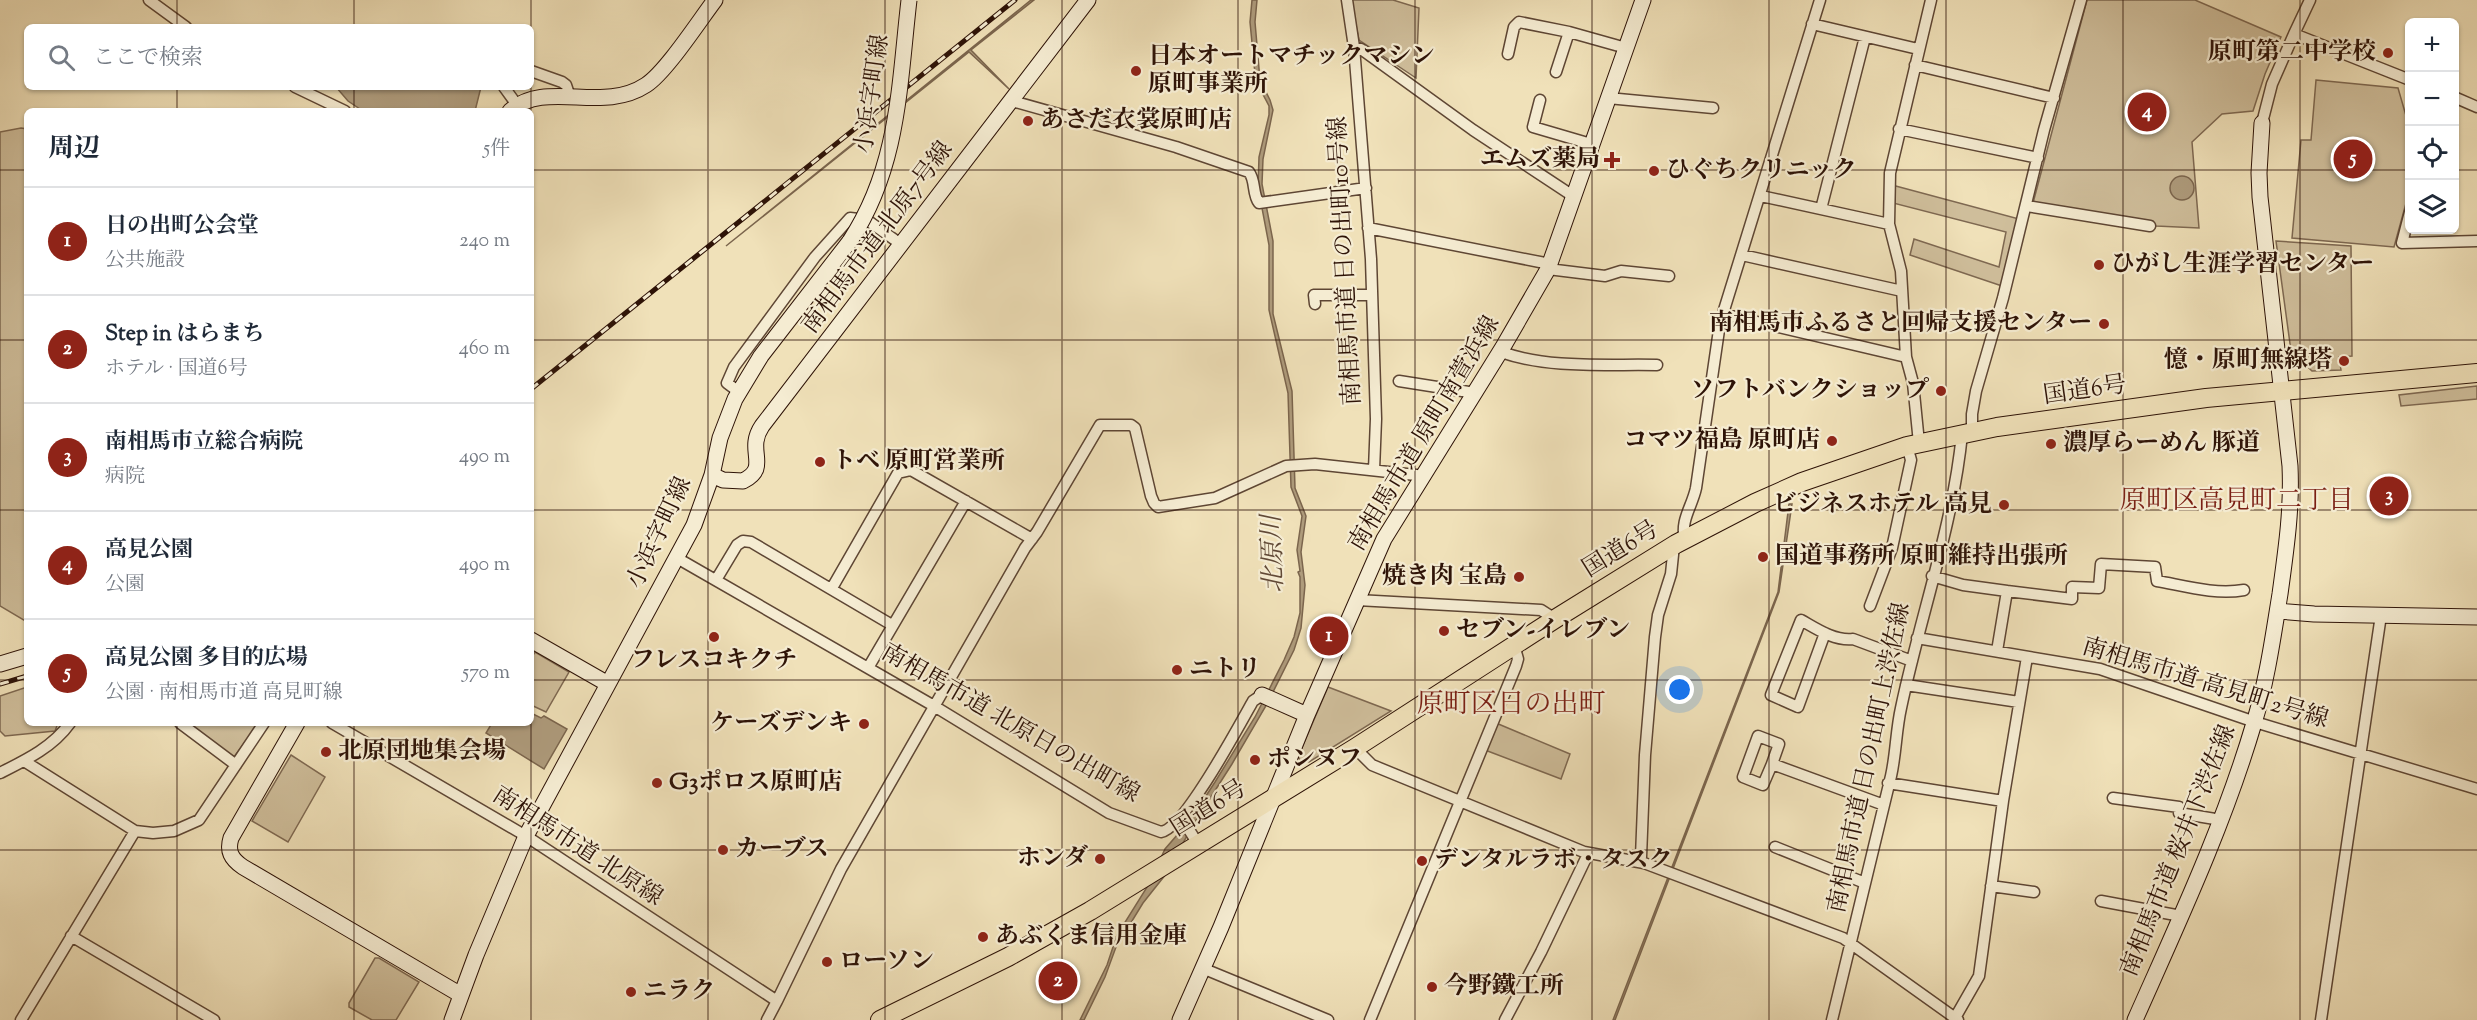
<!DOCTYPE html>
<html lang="ja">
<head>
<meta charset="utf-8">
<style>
  :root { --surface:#fff; --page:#f6f6f7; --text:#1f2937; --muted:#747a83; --line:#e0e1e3; --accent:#8f2418 }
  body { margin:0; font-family:"Sorts Mill Goudy","Noto Serif JP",serif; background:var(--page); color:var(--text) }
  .controls { position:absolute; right:18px; top:18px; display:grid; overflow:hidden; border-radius:9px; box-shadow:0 2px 4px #0004 }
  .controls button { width:54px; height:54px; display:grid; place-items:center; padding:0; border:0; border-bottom:2px solid var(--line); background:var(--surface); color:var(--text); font:30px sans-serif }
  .you { position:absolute; left:1680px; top:690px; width:21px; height:21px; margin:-15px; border:4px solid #fff; border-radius:50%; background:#1a73e8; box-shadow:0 0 0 9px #1a73e833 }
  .badge { display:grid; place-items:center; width:39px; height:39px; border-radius:50%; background:var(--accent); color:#fff; font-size:20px; font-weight:700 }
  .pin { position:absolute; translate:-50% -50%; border:3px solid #fff; box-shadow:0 2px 6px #0006 }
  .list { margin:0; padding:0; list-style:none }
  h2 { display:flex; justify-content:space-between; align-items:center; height:78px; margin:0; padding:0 24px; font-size:26px }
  h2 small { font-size:20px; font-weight:400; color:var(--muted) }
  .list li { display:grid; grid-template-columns:39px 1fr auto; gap:18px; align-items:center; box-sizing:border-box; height:108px; padding:0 24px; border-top:2px solid var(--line) }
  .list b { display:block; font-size:22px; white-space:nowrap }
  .list p { margin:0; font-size:20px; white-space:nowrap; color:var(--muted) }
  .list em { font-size:20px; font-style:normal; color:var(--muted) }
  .icon { flex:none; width:33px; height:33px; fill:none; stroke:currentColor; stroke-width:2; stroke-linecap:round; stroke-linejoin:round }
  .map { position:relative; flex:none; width:2477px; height:1020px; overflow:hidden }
  .search { position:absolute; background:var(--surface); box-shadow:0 2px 4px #0004; left:24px; top:24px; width:510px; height:66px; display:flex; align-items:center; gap:15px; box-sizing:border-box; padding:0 21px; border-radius:9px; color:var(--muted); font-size:22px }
  .panel { position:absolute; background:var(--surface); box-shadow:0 2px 4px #0004; left:24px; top:108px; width:510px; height:618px; border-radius:9px }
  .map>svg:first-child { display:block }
  .green { fill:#cfbe9b; stroke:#7e6851; stroke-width:1.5 }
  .water { fill:#ae9b7c; stroke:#7b654d; stroke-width:1.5 }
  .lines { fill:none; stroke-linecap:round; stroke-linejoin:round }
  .street-casing { stroke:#5e4634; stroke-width:13 }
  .secondary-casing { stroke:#2e1307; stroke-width:17 }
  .highway-casing { stroke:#2e1307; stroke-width:20 }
  .street { stroke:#f5ecd2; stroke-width:10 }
  .secondary { stroke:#f5ecd2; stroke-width:15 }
  .highway { stroke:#f0e1b9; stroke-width:18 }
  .rail-casing { stroke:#2e1307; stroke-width:5 }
  .rail { stroke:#f5ecd2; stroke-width:3; stroke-dasharray:9; stroke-linecap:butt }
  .secondary-bridge-casing { stroke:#2e1307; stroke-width:17; stroke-linecap:butt }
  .secondary-bridge { stroke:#f5ecd2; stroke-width:15 }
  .grid { fill:none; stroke:#2e1307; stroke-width:1.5; stroke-opacity:0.55 }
  .poi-dot { fill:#8f2418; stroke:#f5ecd2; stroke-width:2 }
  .labels { text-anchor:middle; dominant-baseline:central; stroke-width:4.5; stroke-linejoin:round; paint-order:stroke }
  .poi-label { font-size:24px; font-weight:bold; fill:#2e1307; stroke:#f5ecd2; text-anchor:start }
  .street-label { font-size:24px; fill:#2e1307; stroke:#f5ecd2 }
  .neighbourhood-label { font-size:26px; fill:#7a1f14; stroke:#f5ecd2 }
  .water-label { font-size:26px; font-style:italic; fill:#614936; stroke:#f5ecd2 }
  .quarter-label { font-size:27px; fill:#7a1f14; stroke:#f5ecd2 }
</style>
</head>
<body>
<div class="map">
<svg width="2477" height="1020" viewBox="0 0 2477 1020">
  <rect width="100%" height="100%" fill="#f0e1b9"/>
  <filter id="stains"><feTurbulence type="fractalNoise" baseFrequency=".00333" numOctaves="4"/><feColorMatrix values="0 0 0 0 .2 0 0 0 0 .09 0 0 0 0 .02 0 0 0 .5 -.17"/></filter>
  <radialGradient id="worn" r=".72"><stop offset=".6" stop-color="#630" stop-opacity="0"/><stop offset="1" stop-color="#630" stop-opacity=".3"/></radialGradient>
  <path class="green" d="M1351,0H1393L1419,8L1416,78L1359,40Z
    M2087,0H2195L2281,37L2265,74L2253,111L2222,114L2192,142L2199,228L2156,226L2033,203Z
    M2316,80L2398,88L2409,126L2407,147L2409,172L2408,196L2394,247L2292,238L2301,140H2311Z
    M21,128L27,129V622L0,606V132Z
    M1892,185L2019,219L2002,286L1910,255L1914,239L1999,267L2006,232L1893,203Z
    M2276,241L2351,246L2352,356L2339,357L2341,370L2312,371L2291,351Z
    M2477,386V399L2401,406L2399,395Z
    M535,652L569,672L546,712L531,705V659Z
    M27,687V723H58L55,731L5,736L0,731V696Z
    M1328,687L1391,711L1309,762L1300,760L1298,757Z
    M186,723H259L234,757Z
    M1496,723L1570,754L1561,779L1485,750Z
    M291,755L325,777L288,842L252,821Z
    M375,958H379L419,982L396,1020H372L349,1007V1003Z"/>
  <path class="water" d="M1031,0H1034L971,50L1009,89L969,52L726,246Z
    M1252,0H1257L1255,22L1260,80L1270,100L1273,110L1263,159L1262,184L1273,241V314L1292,391L1295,488L1306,516L1301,552L1305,585L1301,628L1294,650L1267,704L1232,764L1193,825L1166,874L1143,903L1116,947L1105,977L1084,1020H1080L1107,965L1117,935L1149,884L1165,849L1191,819L1215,782L1255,717L1284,660L1294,637L1300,613V577L1298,572L1300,571L1297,550L1302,516L1291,487L1288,393L1269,310V245L1258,187L1259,157L1269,115V106L1258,85L1255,74L1250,22Z
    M336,87H481L475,111H363L348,101Z
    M2170 188a12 12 0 1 1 24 0a12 12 0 1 1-24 0Z
    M1789,504H1792L1779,592L1615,1020H1613L1778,592Z
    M531,713L541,718L544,716L567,729L544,769L486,733L492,723H531Z"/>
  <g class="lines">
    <g class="street-casing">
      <path id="street" d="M149,0L186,27
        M1347,0L1354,47L1371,259L1376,419L1374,470
        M2310,0L2294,34L2410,80
        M1812,24L1918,49
        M1354,47L1361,49L1473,130L1573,196
        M1508,54L1514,27L1519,22L1569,32L1626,48
        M1915,65L2054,98
        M531,71L562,82L566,85L570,97
        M1556,72L1569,32
        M295,87L345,111
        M504,87L517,105
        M2454,97L2477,107
        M1608,98L1713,108
        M1540,100L1533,127L1591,144
        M1012,101L1176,147L1249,172C1256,181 1252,194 1259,203L1366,188
        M2262,123L2272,84L2294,34
        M1899,129L2038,158
        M1761,196L1889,224
        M2027,206L2150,226
        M1821,209L1865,37
        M2410,212L2402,243L2477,241
        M1368,228L1550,264
        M1742,255L1902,291
        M1548,269L1605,276L1621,271L1669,276
        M1315,304L1314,295H1372
        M1723,314L1906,357
        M1501,352C1550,369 1605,364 1657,365
        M1399,381L1475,393
        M739,392L727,383L734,367L815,257L850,218L867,220L902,245
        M1972,431V414L1976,391L2003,298L2044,130L2081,0
        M1919,443L1913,383L1906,357L1901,271L1889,224L1890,173L1931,0
        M1685,540C1680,520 1692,507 1696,488L1720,323L1820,0
        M677,558L934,706L1109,813L1161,832C1184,829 1240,724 1253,701L1262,695
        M1932,576L1963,585L2007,591L1997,651
        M716,580L737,545L743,541L751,542L892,625
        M832,588L898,473L911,470L1032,539
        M2007,591L2072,599V587L2099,588L2101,564L2155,567L2157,581C2185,586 2215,595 2244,590
        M1357,600L1541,610L1555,619
        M1870,606L1892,548L1911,460L1907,446
        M1825,633L1798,707L1771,695L1801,620C1817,629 1834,641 1853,639L1912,661
        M1917,638L2100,669L2255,722L2477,789
        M868,668L966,501
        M1906,685L2019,702
        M180,723L236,765
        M332,723L526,836L777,1001L767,1020
        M1355,748L1372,765L1584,852L1644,863L1843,938L1958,1020
        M24,761L135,831
        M1772,764L1763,785L1743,777L1758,736L1779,744L1772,764L1884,805
        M0,773C26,760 53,747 70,723
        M1888,783L2003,801
        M2113,798L2179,807
        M2179,813L2221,820
        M1181,817L1198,844
        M1775,847L1865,883
        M1638,862L1641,857L1645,755L1655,637L1658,615L1671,574L1674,545
        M1991,886L2034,892
        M2101,901L2181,916
        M71,936L214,1020
        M1202,968L1328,1020
        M777,1001L841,869L1025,548L1037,532L1100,425H1131L1135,428L1151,496L1154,503L1158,507L1215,498L1286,466L1315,464L1425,476
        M1955,1018L1979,976L2003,801L2027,657
        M21,1020L135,831L153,833L174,831L199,820L264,723
        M1370,1020L1516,666L1518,659L1514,645
        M1505,1020L1541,952L1588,854
        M1832,1020L1891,776C1896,754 1896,730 1901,708C1920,617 1953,526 1962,434
        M2321,1020L2381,615"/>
    </g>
    <g class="secondary-casing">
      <path id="secondary" d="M510,111C546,79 602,114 646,85C666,72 699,21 715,0
        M712,475L723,480L743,481C771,467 745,451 762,426L1088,0
        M2278,611L2314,614L2477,617
        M531,640L608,684
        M0,664L27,656
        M1262,695L1307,715
        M297,723L231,838C227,851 231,859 243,867L461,995
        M452,1020L476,955L526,836L694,525L712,475L720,438L735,399L761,356L850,241
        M1180,1020L1221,927L1307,715L1384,539L1503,347L1548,269L1643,0
        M2135,1020C2178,923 2224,825 2254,723C2267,681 2273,637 2280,594C2286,550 2292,510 2290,466L2260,197L2259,173L2262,123"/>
    </g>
    <g class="highway-casing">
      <path id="highway" d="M880,1020L1008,957L1090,911L1355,748L1555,619L1676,544L1755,503L1802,482L1907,446L1997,427L2206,398L2477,373"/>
    </g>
    <use href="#street" class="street"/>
    <use href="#secondary" class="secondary"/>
    <use href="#highway" class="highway"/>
    <g class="rail-casing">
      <path id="rail" d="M531,389L1015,0
        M0,684L27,676"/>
    </g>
    <use href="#rail" class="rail"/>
    <g class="secondary-bridge-casing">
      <path id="secondary-bridge" d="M850,241C899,166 899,86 909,0"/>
    </g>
    <use href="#secondary-bridge" class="secondary-bridge"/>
  </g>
  <path class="grid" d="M177,0V27M354,0V27M531,0V27M708,0V1020M885,0V1020M1062,0V1020M1238,0V1020M1415,0V1020M1592,0V1020M1769,0V1020M1946,0V1020M2123,0V1020M2300,0V1020M177,87V111M354,87V111M531,87V111M0,170H27M531,170H2410M2454,170H2477M0,340H27M531,340H2477M0,510H27M531,510H2477M0,680H27M531,680H2477M177,723V1020M354,723V1020M531,723V1020M0,850H2477"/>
  <g class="poi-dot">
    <circle cx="2388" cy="53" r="6"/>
    <circle cx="1136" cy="71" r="6"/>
    <circle cx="1028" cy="121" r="6"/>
    <path d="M1609 151h6v6h6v6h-6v6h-6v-6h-6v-6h6z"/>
    <circle cx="1654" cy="171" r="6"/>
    <circle cx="2099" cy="265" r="6"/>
    <circle cx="2104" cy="324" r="6"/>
    <circle cx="2344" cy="361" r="6"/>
    <circle cx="1941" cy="391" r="6"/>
    <circle cx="1832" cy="441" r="6"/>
    <circle cx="2051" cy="444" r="6"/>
    <circle cx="820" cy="462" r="6"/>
    <circle cx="2004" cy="505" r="6"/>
    <circle cx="1763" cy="557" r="6"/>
    <circle cx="1519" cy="577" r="6"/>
    <circle cx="1444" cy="631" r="6"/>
    <circle cx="714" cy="637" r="6"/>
    <circle cx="1177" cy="670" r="6"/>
    <circle cx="864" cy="724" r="6"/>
    <circle cx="326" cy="752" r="6"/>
    <circle cx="1255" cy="760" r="6"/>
    <circle cx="657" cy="783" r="6"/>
    <circle cx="723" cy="850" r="6"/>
    <circle cx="1100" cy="859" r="6"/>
    <circle cx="1422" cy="861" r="6"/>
    <circle cx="983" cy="937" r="6"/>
    <circle cx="827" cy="962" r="6"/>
    <circle cx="1432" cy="987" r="6"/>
    <circle cx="631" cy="992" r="6"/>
  </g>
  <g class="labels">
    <g class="poi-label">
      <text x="2376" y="53" text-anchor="end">原町第二中学校</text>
      <text x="1148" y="57">日本オートマチックマシン<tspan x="1148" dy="28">原町事業所</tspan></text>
      <text x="1040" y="121">あさだ衣裳原町店</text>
      <text x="1600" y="160" text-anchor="end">エムズ薬局</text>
      <text x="1666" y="171">ひぐちクリニック</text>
      <text x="2111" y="265">ひがし生涯学習センター</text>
      <text x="2092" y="324" text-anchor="end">南相馬市ふるさと回帰支援センター</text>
      <text x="2332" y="361" text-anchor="end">憶・原町無線塔</text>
      <text x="1929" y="391" text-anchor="end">ソフトバンクショップ</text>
      <text x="1820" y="441" text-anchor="end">コマツ福島 原町店</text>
      <text x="2063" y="444">濃厚らーめん 豚道</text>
      <text x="832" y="462">トベ 原町営業所</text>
      <text x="1992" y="505" text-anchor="end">ビジネスホテル 高見</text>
      <text x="1775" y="557">国道事務所 原町維持出張所</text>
      <text x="1507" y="577" text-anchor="end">焼き肉 宝島</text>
      <text x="1456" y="631">セブン-イレブン</text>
      <text x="714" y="661" text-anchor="middle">フレスコキクチ</text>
      <text x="1189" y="670">ニトリ</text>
      <text x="852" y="724" text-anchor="end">ケーズデンキ</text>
      <text x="338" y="752">北原団地集会場</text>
      <text x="1267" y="760">ポンヌフ</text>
      <text x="669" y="783">G3ポロス原町店</text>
      <text x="735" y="850">カーブス</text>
      <text x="1088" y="859" text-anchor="end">ホンダ</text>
      <text x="1434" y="861">デンタルラボ・タスク</text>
      <text x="995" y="937">あぶくま信用金庫</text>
      <text x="839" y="962">ローソン</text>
      <text x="1444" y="987">今野鐵工所</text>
      <text x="643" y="992">ニラク</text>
    </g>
    <g class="street-label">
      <text transform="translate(873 94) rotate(-82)">小浜字町線</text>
      <text transform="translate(878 238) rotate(-53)">南相馬市道 北原7号線</text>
      <text transform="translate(1346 261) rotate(-93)">南相馬市道 日の出町10号線</text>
      <text transform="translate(2085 391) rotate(-8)">国道6号</text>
      <text transform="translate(1425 434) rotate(-59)">南相馬市道 原町南萱浜線</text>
      <text transform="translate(660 533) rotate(-65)">小浜字町線</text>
      <text transform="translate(1621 550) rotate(-32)">国道6号</text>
      <text transform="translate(2205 684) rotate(17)">南相馬市道 高見町2号線</text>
      <text transform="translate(1010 724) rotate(30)">南相馬市道 北原日の出町線</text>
      <text transform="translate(1870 758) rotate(-78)">南相馬市道 日の出町上渋佐線</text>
      <text transform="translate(1209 809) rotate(-32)">国道6号</text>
      <text transform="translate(577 847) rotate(33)">南相馬市道 北原線</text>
      <text transform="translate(2179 851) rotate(-68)">南相馬市道 桜井下渋佐線</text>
    </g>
    <g class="neighbourhood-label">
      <text x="2237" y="501">原町区高見町二丁目</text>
    </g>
    <g class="water-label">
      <text transform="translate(1274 554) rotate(-92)">北原川</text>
    </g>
    <g class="quarter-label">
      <text x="1511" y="705">原町区日の出町</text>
    </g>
  </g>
  <rect width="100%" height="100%" filter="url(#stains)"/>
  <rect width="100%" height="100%" fill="url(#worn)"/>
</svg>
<div class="controls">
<button>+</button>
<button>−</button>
<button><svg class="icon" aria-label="locate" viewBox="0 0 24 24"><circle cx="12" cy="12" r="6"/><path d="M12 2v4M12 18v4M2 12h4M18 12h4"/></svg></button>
<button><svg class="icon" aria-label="layers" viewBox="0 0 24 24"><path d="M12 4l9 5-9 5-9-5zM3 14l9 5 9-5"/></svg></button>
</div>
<div class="you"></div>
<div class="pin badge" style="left:1329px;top:636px">1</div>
<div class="pin badge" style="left:1058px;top:981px">2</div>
<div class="pin badge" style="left:2389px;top:496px">3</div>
<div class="pin badge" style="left:2147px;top:112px">4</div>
<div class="pin badge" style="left:2353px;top:159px">5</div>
<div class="search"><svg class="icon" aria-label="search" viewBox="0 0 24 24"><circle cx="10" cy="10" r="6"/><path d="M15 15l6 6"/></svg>ここで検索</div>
<section class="panel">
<h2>周辺<small>5件</small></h2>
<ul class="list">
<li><span class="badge">1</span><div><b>日の出町公会堂</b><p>公共施設</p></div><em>240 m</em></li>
<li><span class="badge">2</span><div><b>Step in はらまち</b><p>ホテル · 国道6号</p></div><em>460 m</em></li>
<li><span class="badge">3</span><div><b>南相馬市立総合病院</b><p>病院</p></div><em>490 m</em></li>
<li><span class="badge">4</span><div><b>高見公園</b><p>公園</p></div><em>490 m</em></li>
<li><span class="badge">5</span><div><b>高見公園 多目的広場</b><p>公園 · 南相馬市道 高見町線</p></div><em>570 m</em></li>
</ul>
</section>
</div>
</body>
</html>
